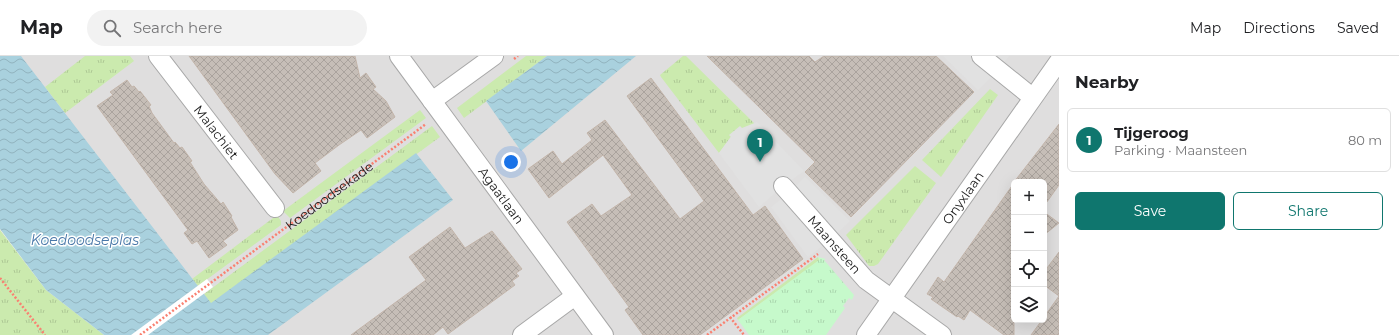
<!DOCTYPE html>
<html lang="en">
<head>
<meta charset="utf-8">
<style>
  :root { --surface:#fff; --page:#f2f2f2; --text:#202124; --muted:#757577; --line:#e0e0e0; --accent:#0f766e }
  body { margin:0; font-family:Montserrat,sans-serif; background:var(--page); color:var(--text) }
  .controls { position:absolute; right:12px; bottom:12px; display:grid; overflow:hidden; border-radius:6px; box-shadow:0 4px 16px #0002 }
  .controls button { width:36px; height:36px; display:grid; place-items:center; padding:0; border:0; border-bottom:1px solid var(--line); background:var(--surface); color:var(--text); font:20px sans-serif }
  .you { position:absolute; left:511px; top:106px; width:14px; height:14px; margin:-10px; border:3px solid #fff; border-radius:50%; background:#1a73e8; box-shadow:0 0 0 6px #1a73e833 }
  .badge { display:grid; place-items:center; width:26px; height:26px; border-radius:50%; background:var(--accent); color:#fff; font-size:13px; font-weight:700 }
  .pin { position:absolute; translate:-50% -33px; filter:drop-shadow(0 1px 2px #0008) }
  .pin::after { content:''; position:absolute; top:21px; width:14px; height:12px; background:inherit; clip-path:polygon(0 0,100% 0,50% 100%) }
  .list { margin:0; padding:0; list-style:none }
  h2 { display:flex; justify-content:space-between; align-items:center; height:52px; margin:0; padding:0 16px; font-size:17px }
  h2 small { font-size:13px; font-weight:400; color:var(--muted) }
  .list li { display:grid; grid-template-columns:26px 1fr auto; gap:12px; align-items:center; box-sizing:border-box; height:64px; margin:0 8px 8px; padding:0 8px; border:1px solid var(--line); border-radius:6px }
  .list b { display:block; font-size:15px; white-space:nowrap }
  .list p { margin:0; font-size:13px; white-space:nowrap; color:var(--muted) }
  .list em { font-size:13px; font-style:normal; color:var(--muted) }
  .actions { display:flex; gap:8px; padding:12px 16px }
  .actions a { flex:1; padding:9px 0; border:1px solid var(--accent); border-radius:6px; text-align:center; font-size:14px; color:var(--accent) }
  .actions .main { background:var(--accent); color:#fff }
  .icon { flex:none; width:22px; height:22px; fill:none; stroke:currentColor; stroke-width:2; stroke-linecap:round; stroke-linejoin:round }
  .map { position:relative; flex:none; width:1059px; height:279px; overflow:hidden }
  header { display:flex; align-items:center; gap:24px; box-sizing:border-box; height:56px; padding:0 20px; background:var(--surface); border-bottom:1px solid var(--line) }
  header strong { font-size:19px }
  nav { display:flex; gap:22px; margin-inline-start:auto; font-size:14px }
  .search { width:280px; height:36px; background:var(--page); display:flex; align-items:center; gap:10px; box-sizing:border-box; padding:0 14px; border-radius:22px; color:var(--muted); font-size:15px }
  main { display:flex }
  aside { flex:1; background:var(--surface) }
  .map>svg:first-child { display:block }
  .residential { fill:#dfdede; fill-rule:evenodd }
  .grass { fill:url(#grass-tufts) }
  .park { fill:url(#park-tufts) }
  .parking { fill:#e1e1e1 }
  .water { fill:url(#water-waves) }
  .pier { fill:#fff }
  .building { fill:url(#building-cross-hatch); stroke:#c3b5aa }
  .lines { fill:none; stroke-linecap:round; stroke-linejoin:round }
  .minor-casing { stroke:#a8a8a8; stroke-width:20 }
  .path { stroke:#f98171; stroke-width:2.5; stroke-dasharray:2 2; stroke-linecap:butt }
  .minor { stroke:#fff; stroke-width:18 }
  .labels { text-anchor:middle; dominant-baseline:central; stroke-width:3; stroke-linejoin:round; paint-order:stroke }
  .street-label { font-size:13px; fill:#212121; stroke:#fff }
  .water-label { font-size:14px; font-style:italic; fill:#4a78a9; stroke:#fff }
</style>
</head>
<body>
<header>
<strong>Map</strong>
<div class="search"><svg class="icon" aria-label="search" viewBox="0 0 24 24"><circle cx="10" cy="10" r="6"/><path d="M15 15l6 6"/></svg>Search here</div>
<nav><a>Map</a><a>Directions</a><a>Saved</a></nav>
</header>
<main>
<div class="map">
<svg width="1059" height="279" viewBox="0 0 1059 279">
  <defs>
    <pattern id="grass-tufts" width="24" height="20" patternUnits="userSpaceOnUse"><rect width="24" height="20" fill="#cbeaae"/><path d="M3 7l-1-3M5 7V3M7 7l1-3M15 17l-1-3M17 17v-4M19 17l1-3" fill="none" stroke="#aec895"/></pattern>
    <pattern id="park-tufts" width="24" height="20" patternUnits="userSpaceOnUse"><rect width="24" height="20" fill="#c6f9cb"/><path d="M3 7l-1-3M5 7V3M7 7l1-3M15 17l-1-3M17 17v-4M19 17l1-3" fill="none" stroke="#aad5ae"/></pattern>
    <pattern id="water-waves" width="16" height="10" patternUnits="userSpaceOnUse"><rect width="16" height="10" fill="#a9d1de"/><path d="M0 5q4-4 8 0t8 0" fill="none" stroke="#91b3be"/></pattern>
    <pattern id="building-cross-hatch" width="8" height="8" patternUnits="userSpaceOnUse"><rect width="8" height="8" fill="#c6beb7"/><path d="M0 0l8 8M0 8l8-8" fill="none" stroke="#aaa39d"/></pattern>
  </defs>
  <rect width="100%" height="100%" fill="#f1eee7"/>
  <path class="residential" d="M0,0H1059V279H183ZM1014,126H1044V264H1014Z"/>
  <path class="grass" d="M85,0H130L134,5L65,57L45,31Z
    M526,0H547L464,62L457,52Z
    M683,0H686L755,68L735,75L719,97L661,21L660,19Z
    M990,33L998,39L941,121L922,104Z
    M420,54L426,62L290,162L283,155Z
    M432,70L440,81L211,248L204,238Z
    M915,110L936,127L878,208L874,210H869L846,179Z
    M277,159L281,165V169L198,230L192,223Z
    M0,174L46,234L104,279H0Z
    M818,201L820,204L738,264L737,262Z"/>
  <path class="park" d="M818,201L826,203L824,204L854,239L852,244L849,242L843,250L845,252L826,279H749L738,264L819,204Z"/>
  <path class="parking" d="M943,0H1009L998,14L978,34Z
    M757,66L804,115L783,130L759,151L719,97L731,81L729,79L740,70L742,72Z
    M805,121L850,165L830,184L808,201L771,151L789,137Z"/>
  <path class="water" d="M0,0H21L211,247L416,97L453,144L268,279H104L46,234L0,173Z
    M547,0H636L521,95L486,45Z"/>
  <path class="pier" d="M207,223L213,231L148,279H131Z"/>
  <path class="building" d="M189,0H355L360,22L366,17L376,31L373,33L386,45L395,61L367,82L361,74L339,89L315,107L321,115L293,137L275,118Z
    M707,0H809L815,6L824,0H936L974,36L851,161L805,116L815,106Z
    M651,22L753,159L765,150L803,203L700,279H643L625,254L629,251L567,166L592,148L601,160L632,139L603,99L549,142L528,113L553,95L562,108L592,84L587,77L605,64L680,163L704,145L627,40Z
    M127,24L132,31L134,30L139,36L140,35L151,49L149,50L152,57L174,87L175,86L180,92L182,91L192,105L190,106L204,128L216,142L221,148L223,146L232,160L231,161L238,174L223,185L227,189L209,202L197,185L192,188L184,177L188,174L97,50L113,39L110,36Z
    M1059,68V129L1044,150V126H1014Z
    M1014,127V279H1004L970,254L964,264L958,260L957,261L931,243L933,241L927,238L938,221L944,226Z
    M1044,156L1059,167L1044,179Z
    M450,171L465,192L492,175L522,213L516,217L519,220L512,225L515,229L448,278L443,271L433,279H351L426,224L409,201Z
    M1059,196V240L1044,229V216Z
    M1059,240V279H1031L1042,264H1044V261Z"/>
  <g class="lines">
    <g class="minor-casing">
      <g id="minor">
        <path id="s2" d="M158,0L275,152"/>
        <path id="s3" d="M399,0L604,279"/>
        <path d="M981,0L1032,41"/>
        <path d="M432,45L494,0"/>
        <path id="s4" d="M783,130L866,224L942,279"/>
        <path d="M522,279L575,240"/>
        <path id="s5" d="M866,279L1059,5"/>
      </g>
    </g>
    <g class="path">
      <path d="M514,3L518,0"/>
      <path d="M0,222L45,279"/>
      <path d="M730,261L744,279"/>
      <path id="s1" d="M140,279L426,68"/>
      <path d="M707,279L818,198"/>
    </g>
    <use href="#minor" class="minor"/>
  </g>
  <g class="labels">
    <g class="street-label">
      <text stroke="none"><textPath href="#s2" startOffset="96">Malachiet</textPath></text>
      <text stroke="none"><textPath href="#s1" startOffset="235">Koedoodsekade</textPath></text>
      <text stroke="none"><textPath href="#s3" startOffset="173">Agaatlaan</textPath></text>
      <text stroke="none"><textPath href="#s5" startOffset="168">Onyxlaan</textPath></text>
      <text stroke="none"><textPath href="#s4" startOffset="78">Maansteen</textPath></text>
    </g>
    <g class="water-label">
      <text x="85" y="184">Koedoodseplas</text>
    </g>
  </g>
</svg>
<div class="controls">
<button>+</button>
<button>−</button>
<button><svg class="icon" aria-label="locate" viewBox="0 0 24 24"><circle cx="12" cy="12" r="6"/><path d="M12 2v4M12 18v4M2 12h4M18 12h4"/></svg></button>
<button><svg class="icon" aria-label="layers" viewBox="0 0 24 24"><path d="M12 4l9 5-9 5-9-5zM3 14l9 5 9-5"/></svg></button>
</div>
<div class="you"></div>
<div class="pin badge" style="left:760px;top:106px">1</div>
</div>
<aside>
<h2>Nearby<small></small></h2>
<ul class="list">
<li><span class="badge">1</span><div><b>Tijgeroog</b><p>Parking · Maansteen</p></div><em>80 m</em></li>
</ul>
<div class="actions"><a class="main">Save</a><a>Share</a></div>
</aside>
</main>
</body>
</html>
